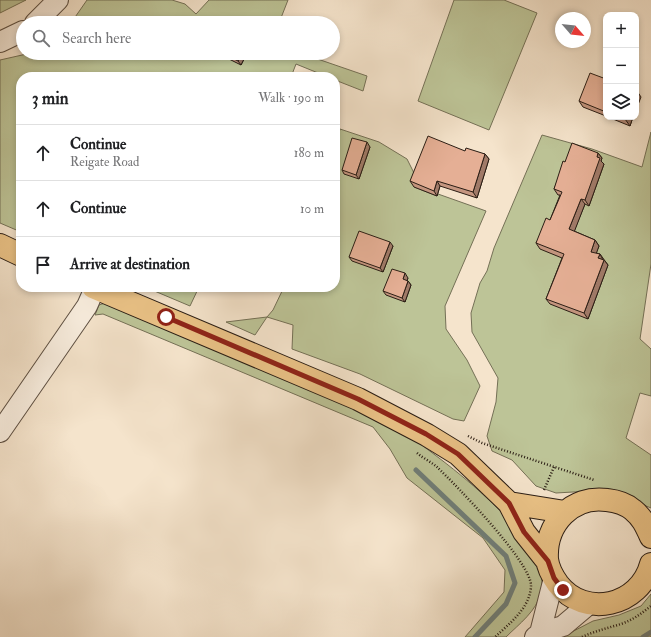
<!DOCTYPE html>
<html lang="en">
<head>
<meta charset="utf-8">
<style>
  :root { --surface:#fff; --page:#f6f6f6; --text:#202124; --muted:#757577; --line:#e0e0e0 }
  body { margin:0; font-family:"IM FELL Double Pica",serif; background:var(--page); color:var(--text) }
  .controls { position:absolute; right:12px; top:12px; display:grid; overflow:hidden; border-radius:8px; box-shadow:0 2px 6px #0003 }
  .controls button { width:36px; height:36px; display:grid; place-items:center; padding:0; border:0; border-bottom:1px solid var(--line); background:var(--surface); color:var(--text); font:20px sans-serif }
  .compass { position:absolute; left:555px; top:12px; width:36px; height:36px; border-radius:50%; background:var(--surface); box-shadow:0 2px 6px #0003; rotate:118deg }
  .stop { position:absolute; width:12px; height:12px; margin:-9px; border:3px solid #8f2418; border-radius:50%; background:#fff }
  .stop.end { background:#8f2418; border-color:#fff; box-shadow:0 1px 4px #0008 }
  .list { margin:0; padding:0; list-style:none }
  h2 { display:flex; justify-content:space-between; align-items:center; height:52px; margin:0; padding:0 16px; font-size:17px }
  h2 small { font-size:13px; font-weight:400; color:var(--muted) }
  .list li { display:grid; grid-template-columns:26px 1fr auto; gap:12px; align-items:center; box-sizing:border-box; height:56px; padding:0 16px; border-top:1px solid var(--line) }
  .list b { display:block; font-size:15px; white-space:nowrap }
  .list p { margin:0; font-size:13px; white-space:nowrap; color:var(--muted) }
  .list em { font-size:13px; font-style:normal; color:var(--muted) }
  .icon { flex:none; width:22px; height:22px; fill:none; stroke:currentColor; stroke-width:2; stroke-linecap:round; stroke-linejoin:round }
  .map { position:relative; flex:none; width:651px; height:637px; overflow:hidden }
  .search { position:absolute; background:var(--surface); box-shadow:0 2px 6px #0003; left:16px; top:16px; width:324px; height:44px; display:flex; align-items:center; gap:10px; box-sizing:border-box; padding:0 14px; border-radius:22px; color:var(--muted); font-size:15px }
  .panel { position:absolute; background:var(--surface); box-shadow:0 2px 6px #0003; left:16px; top:72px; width:324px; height:220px; border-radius:16px }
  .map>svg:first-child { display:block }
  .green { fill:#bdc497; stroke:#747056 }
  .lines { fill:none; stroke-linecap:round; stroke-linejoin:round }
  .stream { stroke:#6f7e79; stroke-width:5 }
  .minor-casing { stroke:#5d4f42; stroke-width:22 }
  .major-casing { stroke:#2a1d14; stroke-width:24 }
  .path { stroke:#2a1d14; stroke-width:2.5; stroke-dasharray:1 2; stroke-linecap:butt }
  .minor { stroke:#f8edde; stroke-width:20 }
  .major { stroke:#eac286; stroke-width:22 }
  .wall { fill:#c59680; stroke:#2a1d14 }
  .shaded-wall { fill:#a07a68; stroke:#2a1d14 }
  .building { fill:#e5af95; stroke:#2a1d14 }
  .route { stroke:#8f2418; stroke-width:5 }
</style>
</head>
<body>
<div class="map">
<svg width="651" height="637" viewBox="0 0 651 637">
  <rect width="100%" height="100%" fill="#f5e4cc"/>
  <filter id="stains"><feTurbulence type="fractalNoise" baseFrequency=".005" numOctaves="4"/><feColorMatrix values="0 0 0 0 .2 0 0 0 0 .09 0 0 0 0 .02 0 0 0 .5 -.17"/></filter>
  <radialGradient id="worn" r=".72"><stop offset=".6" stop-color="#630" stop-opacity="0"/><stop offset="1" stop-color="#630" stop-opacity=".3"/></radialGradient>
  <path class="green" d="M0,0H26L0,13Z
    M87,0H172L185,4L196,14L209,0H288L279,23H71Z
    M454,0H504L537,13L489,130L418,101Z
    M31,53H306V55L367,76L363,91L335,80V77H328L296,64L291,77H21V232L0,223V60Z
    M340,129L379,142L407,159L417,179L414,187L437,196L438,194L486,211L445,306L446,329L467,360L480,386L464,421L453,419L360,374L292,349L293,325L267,317L255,335L226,322L267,317L273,310L284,287H335V152Z
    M651,132V264L640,339L651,349V396L640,393L626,438L651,455V508L607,490L556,493L536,486L512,460L492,451L487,436L496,402L498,378L472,332L471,313L480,283L487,271L494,248L542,135L592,149L642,167Z
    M145,287H199L190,306Z
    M105,303L392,424C432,452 554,536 541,592C537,611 519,624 506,637H465L504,592L505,570L483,538L407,478L390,449L373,427L103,314L95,315L99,305Z
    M651,594V637H562L593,621L619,615L641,606Z"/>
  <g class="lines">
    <path class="stream" d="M416,470L506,556L515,583L506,604L475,637
      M643,637L651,632"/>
    <g class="minor-casing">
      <path id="minor" d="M35,23L58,0
        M0,42L23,31
        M0,432L87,306L95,288
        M540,633L554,578
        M535,637L540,633L563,626L589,604"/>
    </g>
    <g class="major-casing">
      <path id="major" d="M0,245L21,255
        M93,287L358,399L427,435L458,454L509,503L524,532L547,561
        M509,503L565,512
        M651,537C646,526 642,517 633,510C626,504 616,501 607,500C572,495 545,524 547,559C548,568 553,577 558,584C585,619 640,606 651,564"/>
    </g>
    <path class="path" d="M468,436L482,443L594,480
      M417,453C423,458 431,462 437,467C455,484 532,563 531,586C530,608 510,623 495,637
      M544,490L554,467
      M582,637C595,631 608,628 621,624C633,620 642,613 651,606"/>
    <use href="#minor" class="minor"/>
    <use href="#major" class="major"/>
  </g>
  <path class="wall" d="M217,53H247L241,65Z
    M606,79V116L583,107L579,101Z
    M608,117H633L630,126Z
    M370,147L359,179L344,174L342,170Z
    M465,151L485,154L489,159L477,198L440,186L437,196L414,187L410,181Z
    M598,153L602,158L601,161L604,164L589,206L585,204L574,231L595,240L599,246L596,253L600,254L608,265L588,319L550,304L546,299L562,258L540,249L536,243L550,220L560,195H558L554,189L565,162Z
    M393,246L383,272L352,261L349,257Z
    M408,278L407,280L408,281L411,285L405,302L386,295L383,291Z"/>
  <path class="shaded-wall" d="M242,53H247L241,65L238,61Z
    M637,91L641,97L636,110V94Z
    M626,117H633L630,126L625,119Z
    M367,142L370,147L359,179L356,175Z
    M598,153L602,158L601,161L604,164L589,206L585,200Z
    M485,154L489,159L477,198L473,192Z
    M437,181L440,186L437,196L434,191Z
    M581,199L585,204L573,235L569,229Z
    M595,240L599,246L595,257L591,252Z
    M390,242L393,246L383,272L380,268Z
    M600,254L603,260L598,258Z
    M604,260L608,265L588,319L584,313Z
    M405,273L408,278L406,283L403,279Z
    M408,281L411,285L405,302L402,298Z"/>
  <path class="building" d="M212,19L220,23H211Z
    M222,53H242L238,61Z
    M590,73L606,79V112L579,101Z
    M619,117H626L625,119Z
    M428,136L465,151L466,148L485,154L473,192L437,181L434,191L410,181Z
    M352,138L367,142L356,175L342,170Z
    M572,143L598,153L597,157L600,158L585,200L581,199L569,229L595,240L591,252L600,254L598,258L604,260L584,313L546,299L564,254L536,243L546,218L550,220L562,192L554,189L563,161L565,162Z
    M359,231L390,242L380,268L349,257Z
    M392,269L405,273L403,279L408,281L402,298L383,291Z"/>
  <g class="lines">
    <path class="route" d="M166,317L358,399L426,434L458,454L509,503L524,532L548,561L554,578L563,590"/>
  </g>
  <rect width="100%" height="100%" filter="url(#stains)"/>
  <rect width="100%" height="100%" fill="url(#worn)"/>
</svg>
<div class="controls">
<button>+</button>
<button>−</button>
<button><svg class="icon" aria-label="layers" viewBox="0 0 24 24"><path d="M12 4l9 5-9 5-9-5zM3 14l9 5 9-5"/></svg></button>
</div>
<svg class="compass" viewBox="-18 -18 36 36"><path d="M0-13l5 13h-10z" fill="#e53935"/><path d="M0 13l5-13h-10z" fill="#757577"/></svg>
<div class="stop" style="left:166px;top:317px"></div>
<div class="stop end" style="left:563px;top:590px"></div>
<div class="search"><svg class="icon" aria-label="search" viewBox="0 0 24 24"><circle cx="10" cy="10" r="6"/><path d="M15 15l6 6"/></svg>Search here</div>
<section class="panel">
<h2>3 min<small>Walk · 190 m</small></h2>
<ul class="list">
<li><svg class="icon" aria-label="ahead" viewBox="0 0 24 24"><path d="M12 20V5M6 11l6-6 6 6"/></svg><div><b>Continue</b><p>Reigate Road</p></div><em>180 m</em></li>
<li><svg class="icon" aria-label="ahead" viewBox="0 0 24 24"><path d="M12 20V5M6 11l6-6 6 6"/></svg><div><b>Continue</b></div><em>10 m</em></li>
<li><svg class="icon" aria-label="arrive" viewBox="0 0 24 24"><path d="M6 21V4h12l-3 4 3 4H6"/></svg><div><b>Arrive at destination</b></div></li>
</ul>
</section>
</div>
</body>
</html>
